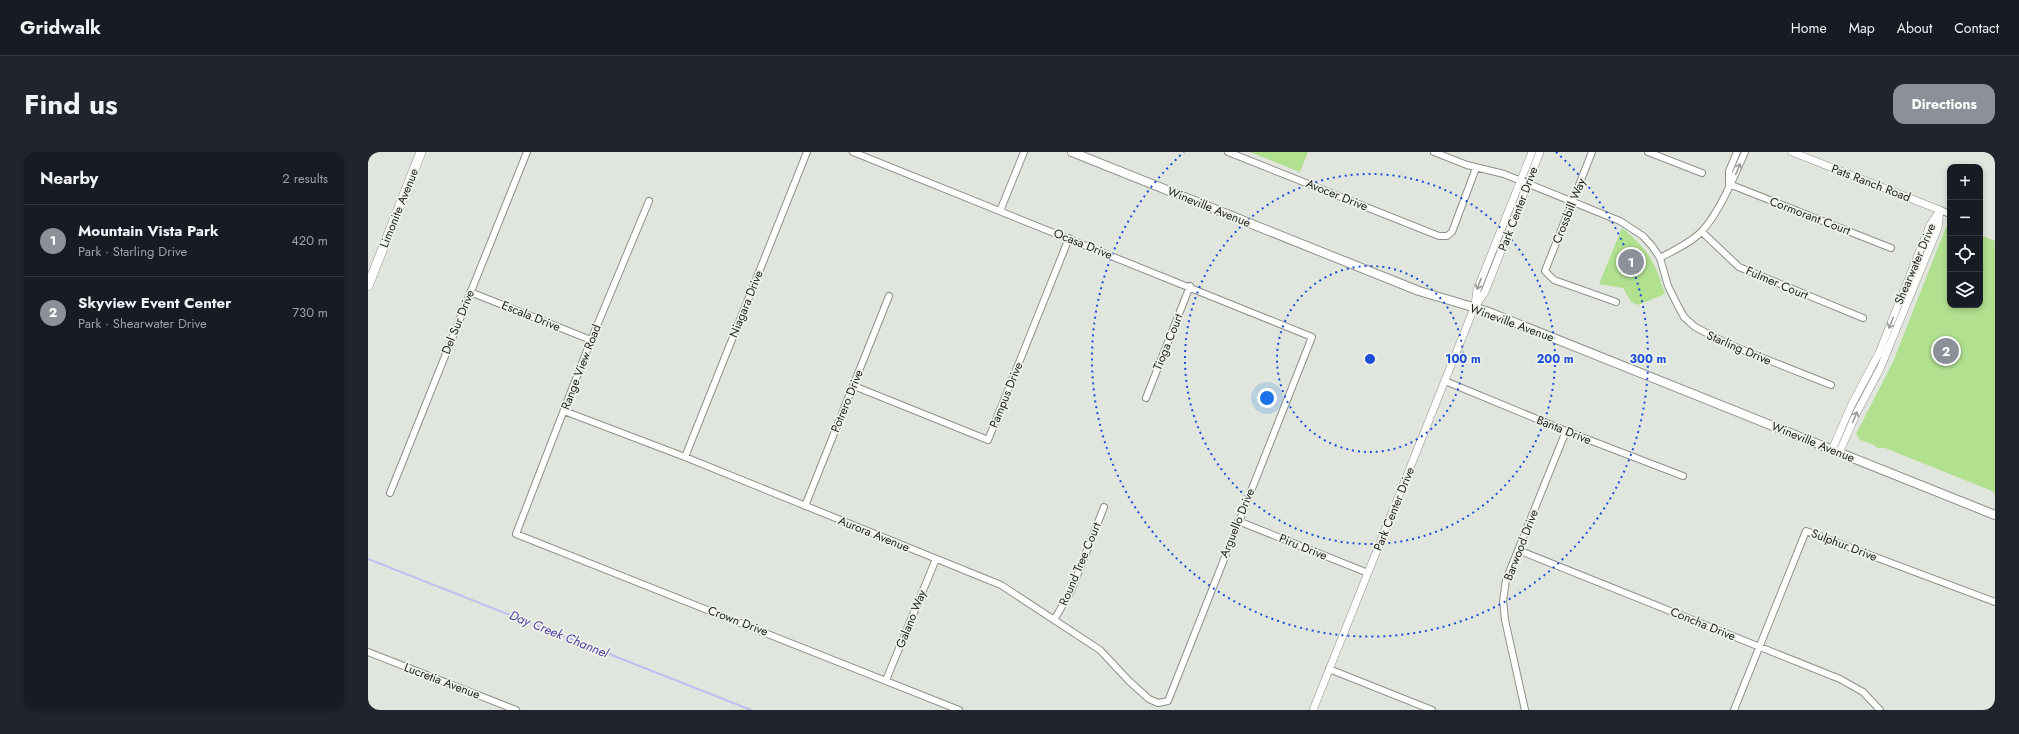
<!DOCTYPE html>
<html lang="en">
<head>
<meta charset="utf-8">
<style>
  :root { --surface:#171b24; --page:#20242c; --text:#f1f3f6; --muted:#9ea1a6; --line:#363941; --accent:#8c9099 }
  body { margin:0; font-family:Jost,sans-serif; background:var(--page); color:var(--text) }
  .controls { position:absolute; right:12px; top:12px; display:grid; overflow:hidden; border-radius:8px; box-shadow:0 2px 6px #0003 }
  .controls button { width:36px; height:36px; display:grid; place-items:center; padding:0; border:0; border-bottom:1px solid var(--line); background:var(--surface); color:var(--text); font:20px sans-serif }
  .you { position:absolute; left:899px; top:246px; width:14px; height:14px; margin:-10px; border:3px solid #fff; border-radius:50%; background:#1a73e8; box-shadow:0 0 0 6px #1a73e833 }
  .badge { display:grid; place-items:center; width:26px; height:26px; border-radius:50%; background:var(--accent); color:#fff; font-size:13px; font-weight:700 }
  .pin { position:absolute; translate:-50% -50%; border:2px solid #fff; box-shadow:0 1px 4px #0006 }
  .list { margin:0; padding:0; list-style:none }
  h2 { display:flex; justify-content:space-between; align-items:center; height:52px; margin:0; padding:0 16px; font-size:17px }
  h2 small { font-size:13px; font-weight:400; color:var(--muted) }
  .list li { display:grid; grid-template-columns:26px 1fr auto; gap:12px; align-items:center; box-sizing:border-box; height:72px; padding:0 16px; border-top:1px solid var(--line) }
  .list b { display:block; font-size:15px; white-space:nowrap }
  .list p { margin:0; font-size:13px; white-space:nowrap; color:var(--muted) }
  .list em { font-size:13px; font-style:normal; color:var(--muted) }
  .icon { flex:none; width:22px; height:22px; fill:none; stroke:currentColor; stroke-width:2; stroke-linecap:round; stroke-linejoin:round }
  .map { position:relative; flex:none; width:1627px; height:558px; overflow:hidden; border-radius:12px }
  header { display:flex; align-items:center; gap:24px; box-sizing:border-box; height:56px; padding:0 20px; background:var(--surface); border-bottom:1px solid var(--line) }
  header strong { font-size:19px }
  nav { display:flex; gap:22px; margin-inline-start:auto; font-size:14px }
  .intro { display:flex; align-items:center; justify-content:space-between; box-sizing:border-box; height:96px; padding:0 24px }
  h1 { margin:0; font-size:28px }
  .button { padding:10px 18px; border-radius:12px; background:var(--accent); color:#fff; font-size:14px; font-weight:700 }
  main { display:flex; gap:24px; padding:0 24px }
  aside { flex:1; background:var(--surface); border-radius:12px; box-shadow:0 2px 6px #0003 }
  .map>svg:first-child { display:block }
  .green { fill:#b1e08f }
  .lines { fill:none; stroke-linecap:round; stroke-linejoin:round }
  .stream { stroke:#c1bdf2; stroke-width:2 }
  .minor-casing { stroke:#8d9289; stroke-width:8 }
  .tertiary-casing { stroke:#8d9289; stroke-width:8 }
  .secondary-casing { stroke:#8d9289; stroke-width:10 }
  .primary-casing { stroke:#8d9289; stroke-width:10 }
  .minor { stroke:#fff; stroke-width:6 }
  .tertiary { stroke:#fff; stroke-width:7 }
  .secondary { stroke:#fff; stroke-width:8 }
  .primary { stroke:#fff; stroke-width:9 }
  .oneway { stroke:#9a9b99 }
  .ring { fill:none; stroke:#1d4ed8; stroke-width:2; stroke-dasharray:2 4 }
  .labels { text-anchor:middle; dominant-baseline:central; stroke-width:3.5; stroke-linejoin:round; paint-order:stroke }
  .street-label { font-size:12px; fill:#1e201d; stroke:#eef3ea }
  .water-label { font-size:13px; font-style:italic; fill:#543fa3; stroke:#eef3ea }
  .centre { fill:#1d4ed8; stroke:#eef3ea; stroke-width:2 }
  .ring-label { font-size:12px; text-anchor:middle; font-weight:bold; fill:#1d4ed8; stroke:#eef3ea; stroke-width:3.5; stroke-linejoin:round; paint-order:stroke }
</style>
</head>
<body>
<header>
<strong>Gridwalk</strong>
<nav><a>Home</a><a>Map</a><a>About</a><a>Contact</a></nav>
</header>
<div class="intro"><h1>Find us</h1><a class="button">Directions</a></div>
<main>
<aside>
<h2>Nearby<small>2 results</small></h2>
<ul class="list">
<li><span class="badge">1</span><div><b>Mountain Vista Park</b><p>Park · Starling Drive</p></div><em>420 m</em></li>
<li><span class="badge">2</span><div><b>Skyview Event Center</b><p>Park · Shearwater Drive</p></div><em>730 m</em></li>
</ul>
</aside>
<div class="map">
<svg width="1627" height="558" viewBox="0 0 1627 558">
  <rect width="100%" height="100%" fill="#e0e6dd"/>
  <path class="green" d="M882,0H940L932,20Z
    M1582,74V153H1612V83L1627,89V343L1624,339L1517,296H1509L1506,293L1492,288L1488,282L1525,210L1578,75Z
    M1254,76C1281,98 1286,108 1297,142L1270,153L1263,150L1255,136L1231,132Z"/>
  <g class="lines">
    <path class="stream" d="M0,407L383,558"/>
    <g class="minor-casing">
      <path id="minor" d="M860,0L1071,84H1079L1084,80L1108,16
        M1066,0L1099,13L1136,22L1252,69L1275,84L1284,94L1292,106L1300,134L1310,154L1316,165L1327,175L1360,192L1463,233
        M1224,0L1177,119L1186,128L1248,150
        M1280,0L1334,21
        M1361,32L1523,96
        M1361,32V19L1369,0
        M281,49L223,188L148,382L591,558
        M1572,58L1582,62
        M632,59L656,0
        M1334,80L1371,115L1495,166
        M1292,106C1306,98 1323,91 1334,79C1351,61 1367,23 1377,0
        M102,140L223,188
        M1077,229L1198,279L1315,324
        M486,234L620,288L701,86
        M778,246L822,134
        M196,259L317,305L633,433L732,498L761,529L781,547L790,551L800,549L944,185L485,0
        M317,305L439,0
        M22,341L159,0
        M437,354L521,144
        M870,369L1000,421
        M1150,398L1472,527L1495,540L1512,558
        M686,468L703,439L736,355
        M0,500L148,558
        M961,517L1064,558
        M518,528L568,407
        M1157,558L1137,468L1135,449L1138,428L1198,279
        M1366,558L1438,379L1627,450"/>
    </g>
    <g class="tertiary-casing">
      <path id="tertiary" d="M1424,0L1572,58
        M1107,153L1109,138L1164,0
        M1464,298L1483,254L1511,201L1562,73L1571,60
        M1471,301L1489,260L1512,217L1570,76L1572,58
        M945,558L1106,156L1117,140L1172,0"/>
    </g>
    <g class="secondary-casing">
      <path id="secondary" d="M704,0L1051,139L1118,159L1627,363"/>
    </g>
    <g class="primary-casing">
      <path id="primary" d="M0,134L53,0"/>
    </g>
    <use href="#minor" class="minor"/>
    <use href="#tertiary" class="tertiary"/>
    <use href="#secondary" class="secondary"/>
    <use href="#primary" class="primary"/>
  </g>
  <defs><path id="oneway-shaft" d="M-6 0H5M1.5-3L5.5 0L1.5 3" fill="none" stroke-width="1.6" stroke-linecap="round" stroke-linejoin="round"/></defs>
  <g class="oneway">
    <use href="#oneway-shaft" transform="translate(1370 17) rotate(-67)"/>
    <use href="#oneway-shaft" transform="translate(1111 132) rotate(111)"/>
    <use href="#oneway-shaft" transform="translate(1523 171) rotate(112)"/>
    <use href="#oneway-shaft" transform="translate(1487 265) rotate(-67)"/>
  </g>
  <g class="ring">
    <circle cx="1002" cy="207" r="93"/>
    <circle cx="1002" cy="207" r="185"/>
    <path d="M1188 0A278 278 0 1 1 816 0"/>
  </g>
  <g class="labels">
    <g class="street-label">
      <text transform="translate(1503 31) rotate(21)">Pats Ranch Road</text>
      <text transform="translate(969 43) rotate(22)">Avocer Drive</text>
      <text transform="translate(841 55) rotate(22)">Wineville Avenue</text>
      <text transform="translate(31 56) rotate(-68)">Limonite Avenue</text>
      <text transform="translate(1150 57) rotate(-69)">Park Center Drive</text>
      <text transform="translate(1201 59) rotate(-68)">Crossbill Way</text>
      <text transform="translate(1442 64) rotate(21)">Cormorant Court</text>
      <text transform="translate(715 92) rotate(22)">Ocasa Drive</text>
      <text transform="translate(1547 112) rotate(-67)">Shearwater Drive</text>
      <text transform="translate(1409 131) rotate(23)">Fulmer Court</text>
      <text transform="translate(378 152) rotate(-68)">Niagara Drive</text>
      <text transform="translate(163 164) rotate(22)">Escala Drive</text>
      <text transform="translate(90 170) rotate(-68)">Del Sur Drive</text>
      <text transform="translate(1144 171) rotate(20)">Wineville Avenue</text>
      <text transform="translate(800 190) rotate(-68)">Tioga Court</text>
      <text transform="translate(1371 196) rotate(23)">Starling Drive</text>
      <text transform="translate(213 215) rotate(-69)">Range View Road</text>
      <text transform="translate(638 243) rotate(-68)">Pampus Drive</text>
      <text transform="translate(479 249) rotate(-68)">Potrero Drive</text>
      <text transform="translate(1196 278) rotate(22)">Banta Drive</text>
      <text transform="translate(1445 290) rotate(22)">Wineville Avenue</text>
      <text transform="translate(1026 357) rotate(-68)">Park Center Drive</text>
      <text transform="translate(869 371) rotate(-68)">Arguello Drive</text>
      <text transform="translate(506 382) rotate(22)">Aurora Avenue</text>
      <text transform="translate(1153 393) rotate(-69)">Barwood Drive</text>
      <text transform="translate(1476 393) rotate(21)">Sulphur Drive</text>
      <text transform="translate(935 395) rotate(22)">Piru Drive</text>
      <text transform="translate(712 412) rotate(-67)">Round Tree Court</text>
      <text transform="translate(543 467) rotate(-68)">Galano Way</text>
      <text transform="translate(370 469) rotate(21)">Crown Drive</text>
      <text transform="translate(1335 472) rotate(22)">Concha Drive</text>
      <text transform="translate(74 529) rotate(21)">Lucretia Avenue</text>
    </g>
    <g class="water-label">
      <text transform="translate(191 482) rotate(22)">Day Creek Channel</text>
    </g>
  </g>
  <circle cx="1002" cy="207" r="6" class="centre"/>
  <g class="ring-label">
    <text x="1095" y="211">100 m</text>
    <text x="1187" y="211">200 m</text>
    <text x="1280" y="211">300 m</text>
  </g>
</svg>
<div class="controls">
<button>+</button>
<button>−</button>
<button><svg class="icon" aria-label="locate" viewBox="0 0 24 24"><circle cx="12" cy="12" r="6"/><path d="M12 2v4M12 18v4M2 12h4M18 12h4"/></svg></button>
<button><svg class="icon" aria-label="layers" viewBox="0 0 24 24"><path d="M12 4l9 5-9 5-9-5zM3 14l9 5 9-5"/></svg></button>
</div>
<div class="you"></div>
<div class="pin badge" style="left:1263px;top:110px">1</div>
<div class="pin badge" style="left:1578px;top:199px">2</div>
</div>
</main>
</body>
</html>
